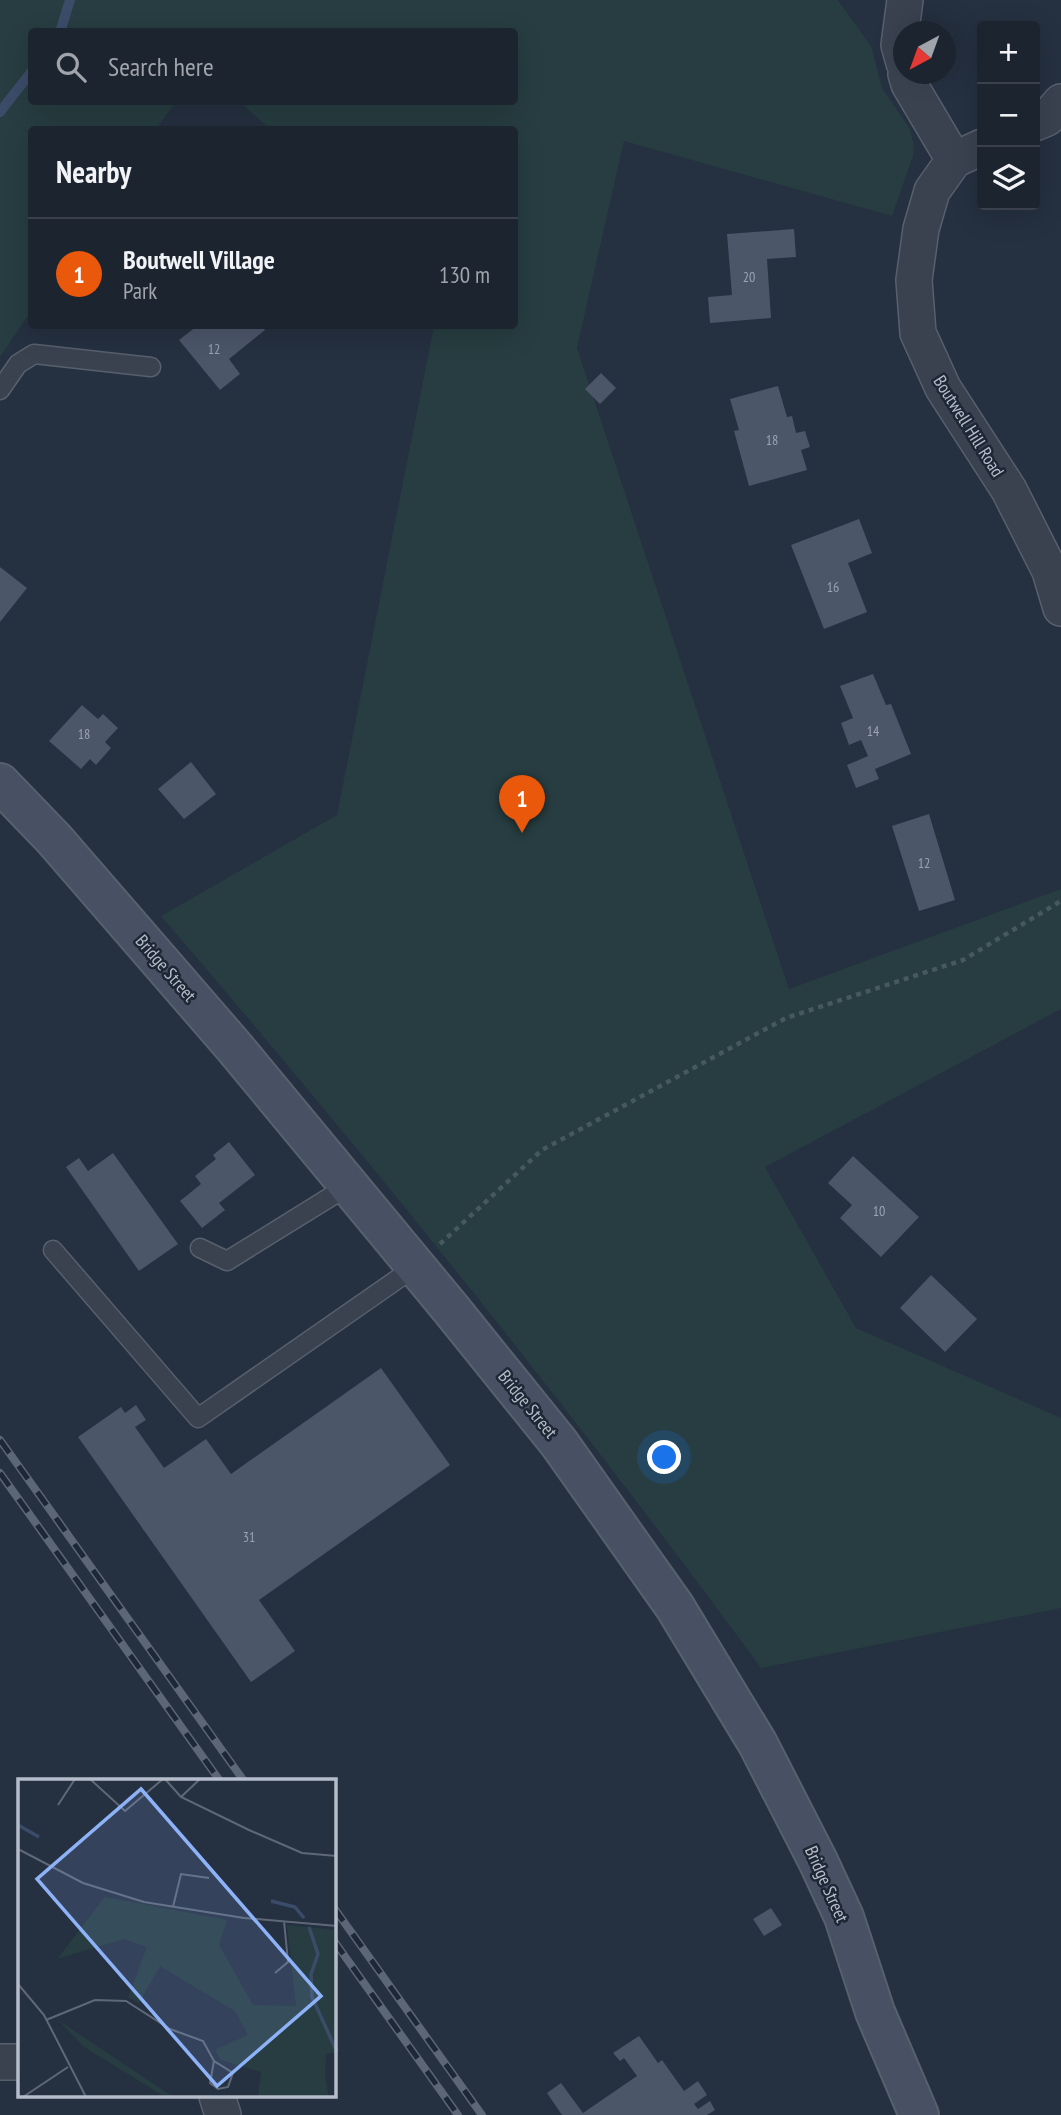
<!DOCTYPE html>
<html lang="en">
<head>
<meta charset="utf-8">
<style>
  :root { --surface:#1c2430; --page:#29303c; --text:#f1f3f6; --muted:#a0a4ab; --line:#3a414c; --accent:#ea580c }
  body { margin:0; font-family:"PT Sans Narrow",sans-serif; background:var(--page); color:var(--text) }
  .controls { position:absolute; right:21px; top:21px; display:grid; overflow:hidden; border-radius:7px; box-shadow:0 7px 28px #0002 }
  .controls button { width:63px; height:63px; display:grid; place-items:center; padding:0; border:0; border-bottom:2px solid var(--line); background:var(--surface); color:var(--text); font:35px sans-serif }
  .compass { position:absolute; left:893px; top:21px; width:63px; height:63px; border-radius:50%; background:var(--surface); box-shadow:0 7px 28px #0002; rotate:221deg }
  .you { position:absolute; left:665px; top:1458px; width:24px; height:24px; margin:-18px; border:5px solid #fff; border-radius:50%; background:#1a73e8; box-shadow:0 0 0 10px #1a73e833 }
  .badge { display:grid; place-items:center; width:46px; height:46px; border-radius:50%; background:var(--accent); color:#fff; font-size:23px; font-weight:700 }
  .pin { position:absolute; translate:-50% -58px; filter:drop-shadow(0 2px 4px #0008) }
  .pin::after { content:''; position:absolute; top:37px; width:24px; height:21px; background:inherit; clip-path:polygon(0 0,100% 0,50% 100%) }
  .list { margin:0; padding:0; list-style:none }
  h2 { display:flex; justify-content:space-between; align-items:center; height:91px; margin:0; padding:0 28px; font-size:30px }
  h2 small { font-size:23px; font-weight:400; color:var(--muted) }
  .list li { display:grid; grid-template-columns:46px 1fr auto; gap:21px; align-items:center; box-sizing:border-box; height:112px; padding:0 28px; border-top:2px solid var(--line) }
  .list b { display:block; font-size:26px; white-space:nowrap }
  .list p { margin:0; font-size:23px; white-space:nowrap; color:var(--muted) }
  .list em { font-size:23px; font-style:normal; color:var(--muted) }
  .icon { flex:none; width:38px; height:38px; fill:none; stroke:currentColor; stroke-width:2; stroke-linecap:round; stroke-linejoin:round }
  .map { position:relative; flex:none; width:1061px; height:2115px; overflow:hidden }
  .search { position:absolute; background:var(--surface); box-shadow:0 7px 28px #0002; left:28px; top:28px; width:490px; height:77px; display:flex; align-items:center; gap:18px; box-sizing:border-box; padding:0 24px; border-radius:7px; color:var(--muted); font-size:26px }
  .panel { position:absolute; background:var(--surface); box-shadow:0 7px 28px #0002; left:28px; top:126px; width:490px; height:203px; border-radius:7px }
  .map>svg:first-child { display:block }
  .green { fill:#273d41 }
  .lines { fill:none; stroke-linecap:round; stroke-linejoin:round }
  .stream { stroke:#3b4c69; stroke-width:10 }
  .building { fill:#4b5669 }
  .lane-casing { stroke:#57606d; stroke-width:21 }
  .street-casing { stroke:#57606d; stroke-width:38 }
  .secondary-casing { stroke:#57606d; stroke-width:42 }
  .path { stroke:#465a5e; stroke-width:4.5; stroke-dasharray:5 5; stroke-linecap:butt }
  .lane { stroke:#3a4250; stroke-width:18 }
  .street { stroke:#3a4250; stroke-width:35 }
  .secondary { stroke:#485163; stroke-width:38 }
  .rail-casing { stroke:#5c6677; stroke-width:8 }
  .rail { stroke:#1e2735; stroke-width:5; stroke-dasharray:16; stroke-linecap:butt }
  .labels { text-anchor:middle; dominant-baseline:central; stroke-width:5; stroke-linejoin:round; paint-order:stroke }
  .number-label { font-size:14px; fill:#9ba3b2 }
  .street-label { font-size:18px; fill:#b6bdca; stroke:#1e2735 }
  .inset-river { fill:none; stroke:#3b4c69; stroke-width:3.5 }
  .inset-road { fill:none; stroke:#5f6877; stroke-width:2 }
  .view { fill:#8eb2f7; fill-opacity:0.15; stroke:#8eb2f7; stroke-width:3.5 }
  .inset-edge { fill:none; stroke:#b6bdca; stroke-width:3.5 }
</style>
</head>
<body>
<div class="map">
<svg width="1061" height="2115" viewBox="0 0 1061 2115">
  <rect width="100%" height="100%" fill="#253040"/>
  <path class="green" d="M0,0H838L871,46L882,88L910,129L914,146L913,156L892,216L624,141L577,348L789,989L1061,889V1009L765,1167L856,1328L1061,1418V1608L761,1668C571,1409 370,1159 161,916L337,815L434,326H514V130L270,129L240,102H514V32H32V102H176L156,129L32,130L31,311L0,357Z"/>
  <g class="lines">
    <path class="stream" d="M60,32L70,0
      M0,112L32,71"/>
  </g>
  <path class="building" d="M794,229L796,257L767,259L771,318L710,323L708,297L732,295L727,234Z
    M197,326H262L265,330L229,359L240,374L220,390L179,340Z
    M601,373L616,388L600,404L585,389Z
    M778,386L787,417L792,416L796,433L805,431L810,447L801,450L807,470L749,486L734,431L739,430L730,399Z
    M859,519L872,553L848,563L867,612L824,629L791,545Z
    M0,567L27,588L0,622Z
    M873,674L886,705L891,704L911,754L875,769L879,779L856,788L847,765L868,756L861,740L849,745L841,723L853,718L840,686Z
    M82,705L98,719L103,714L118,728L105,742L111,748L96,765L90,759L81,769L49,741Z
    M191,762L216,794L184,819L158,789Z
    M929,814L955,900L919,911L892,826Z
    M229,1142L255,1175L219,1203L225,1210L202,1228L180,1201L201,1184L195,1176L216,1159L213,1155Z
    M113,1153L178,1244L139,1271L66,1167L79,1158L88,1171Z
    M853,1156L919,1217L881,1257L840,1218L852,1205L828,1183Z
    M931,1275L977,1319L945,1352L900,1308Z
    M381,1368L450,1465L259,1600L295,1651L251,1682L78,1437L121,1407L125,1413L136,1405L146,1420L135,1427L164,1468L206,1439L231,1474Z
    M771,1908L782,1925L764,1936L753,1919Z
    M639,2036L658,2063L662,2060L684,2091L698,2081L707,2095L694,2104L698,2109L710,2101L715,2110L707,2115H562L547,2093L561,2083L583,2113L637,2076L624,2058L620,2061L613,2053Z"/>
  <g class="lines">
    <g class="lane-casing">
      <path id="lane" d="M0,390L18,364L34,354L151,367
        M200,1248L227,1261L348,1186
        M53,1250L198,1418L415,1267"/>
    </g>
    <g class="street-casing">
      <path id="street" d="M904,63L899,45L905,0
        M906,74L909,84L954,160
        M1035,123L1047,118L1061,102
        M982,147L954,160L932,191L921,229L914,280L918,333L943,388L1009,490L1050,571L1061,608
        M0,2062H19
        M217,2096L223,2115"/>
    </g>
    <g class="secondary-casing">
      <path id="secondary" d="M0,783L54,839L235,1048L451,1309L559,1443L675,1607L758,1744L818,1861L844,1917L875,2012L919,2115"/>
    </g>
    <path class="path" d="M440,1244L542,1150L786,1018L963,960L1061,901"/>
    <use href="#lane" class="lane"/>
    <use href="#street" class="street"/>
    <use href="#secondary" class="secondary"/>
    <g class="rail-casing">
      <path id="rail" d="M0,1440L244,1781
        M0,1473L220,1781
        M334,1908L482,2115
        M334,1941L458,2115"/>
    </g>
    <use href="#rail" class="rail"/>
  </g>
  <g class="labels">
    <g class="number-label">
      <text x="749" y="277">20</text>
      <text x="214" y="349">12</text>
      <text x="772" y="440">18</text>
      <text x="833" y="587">16</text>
      <text x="873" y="731">14</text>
      <text x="84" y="734">18</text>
      <text x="924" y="863">12</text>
      <text x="879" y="1211">10</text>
      <text x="249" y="1537">31</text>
    </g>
    <g class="street-label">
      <text transform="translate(969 426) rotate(58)">Boutwell Hill Road</text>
      <text transform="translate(166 968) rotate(49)">Bridge Street</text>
      <text transform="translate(528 1404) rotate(51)">Bridge Street</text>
      <text transform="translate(827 1884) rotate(66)">Bridge Street</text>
    </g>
  </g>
  <g transform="translate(18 1779)">
    <rect width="318" height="318" fill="#253040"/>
    <path d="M87,118L209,141L201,166L235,226L278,227L269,146L318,151V274L308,275L307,297L311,318H240L243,293L203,281L197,271L230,256L217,232L142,187L121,224L110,219L129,168L106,160L39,180ZM40,241L136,305L156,318H147L66,268Z" fill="#273d41"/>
    <path class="inset-river" d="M0,46L21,58M253,122L277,128L286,139M291,148L300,175L293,195L294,218L319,273"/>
    <path class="inset-road" d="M72,0L107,32L145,0M147,0L163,18L231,51L284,74L319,77M163,18L182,0M40,26L57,0M0,70L65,104L126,123L226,139L319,147M155,128L163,95L191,99M257,194L270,183L266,142M0,205L26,236L68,318M28,241L77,221L108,222L152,250L185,262L196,282L215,294L210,308L200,310L192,304L196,282M5,318L50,288"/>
    <path class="view" d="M123,10L303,217L199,307L19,100Z"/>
    <rect width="318" height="318" class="inset-edge"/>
  </g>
</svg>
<div class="controls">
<button>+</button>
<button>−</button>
<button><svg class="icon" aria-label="layers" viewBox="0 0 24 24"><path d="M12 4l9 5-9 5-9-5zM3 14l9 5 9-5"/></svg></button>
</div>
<svg class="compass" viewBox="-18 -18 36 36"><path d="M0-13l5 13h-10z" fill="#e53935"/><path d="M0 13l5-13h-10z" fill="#a0a4ab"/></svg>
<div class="you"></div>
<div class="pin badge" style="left:522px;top:833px">1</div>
<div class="search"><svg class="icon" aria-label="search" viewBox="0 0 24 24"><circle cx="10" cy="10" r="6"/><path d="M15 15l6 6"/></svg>Search here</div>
<section class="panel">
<h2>Nearby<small></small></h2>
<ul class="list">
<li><span class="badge">1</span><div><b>Boutwell Village</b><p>Park</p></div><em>130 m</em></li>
</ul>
</section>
</div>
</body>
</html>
